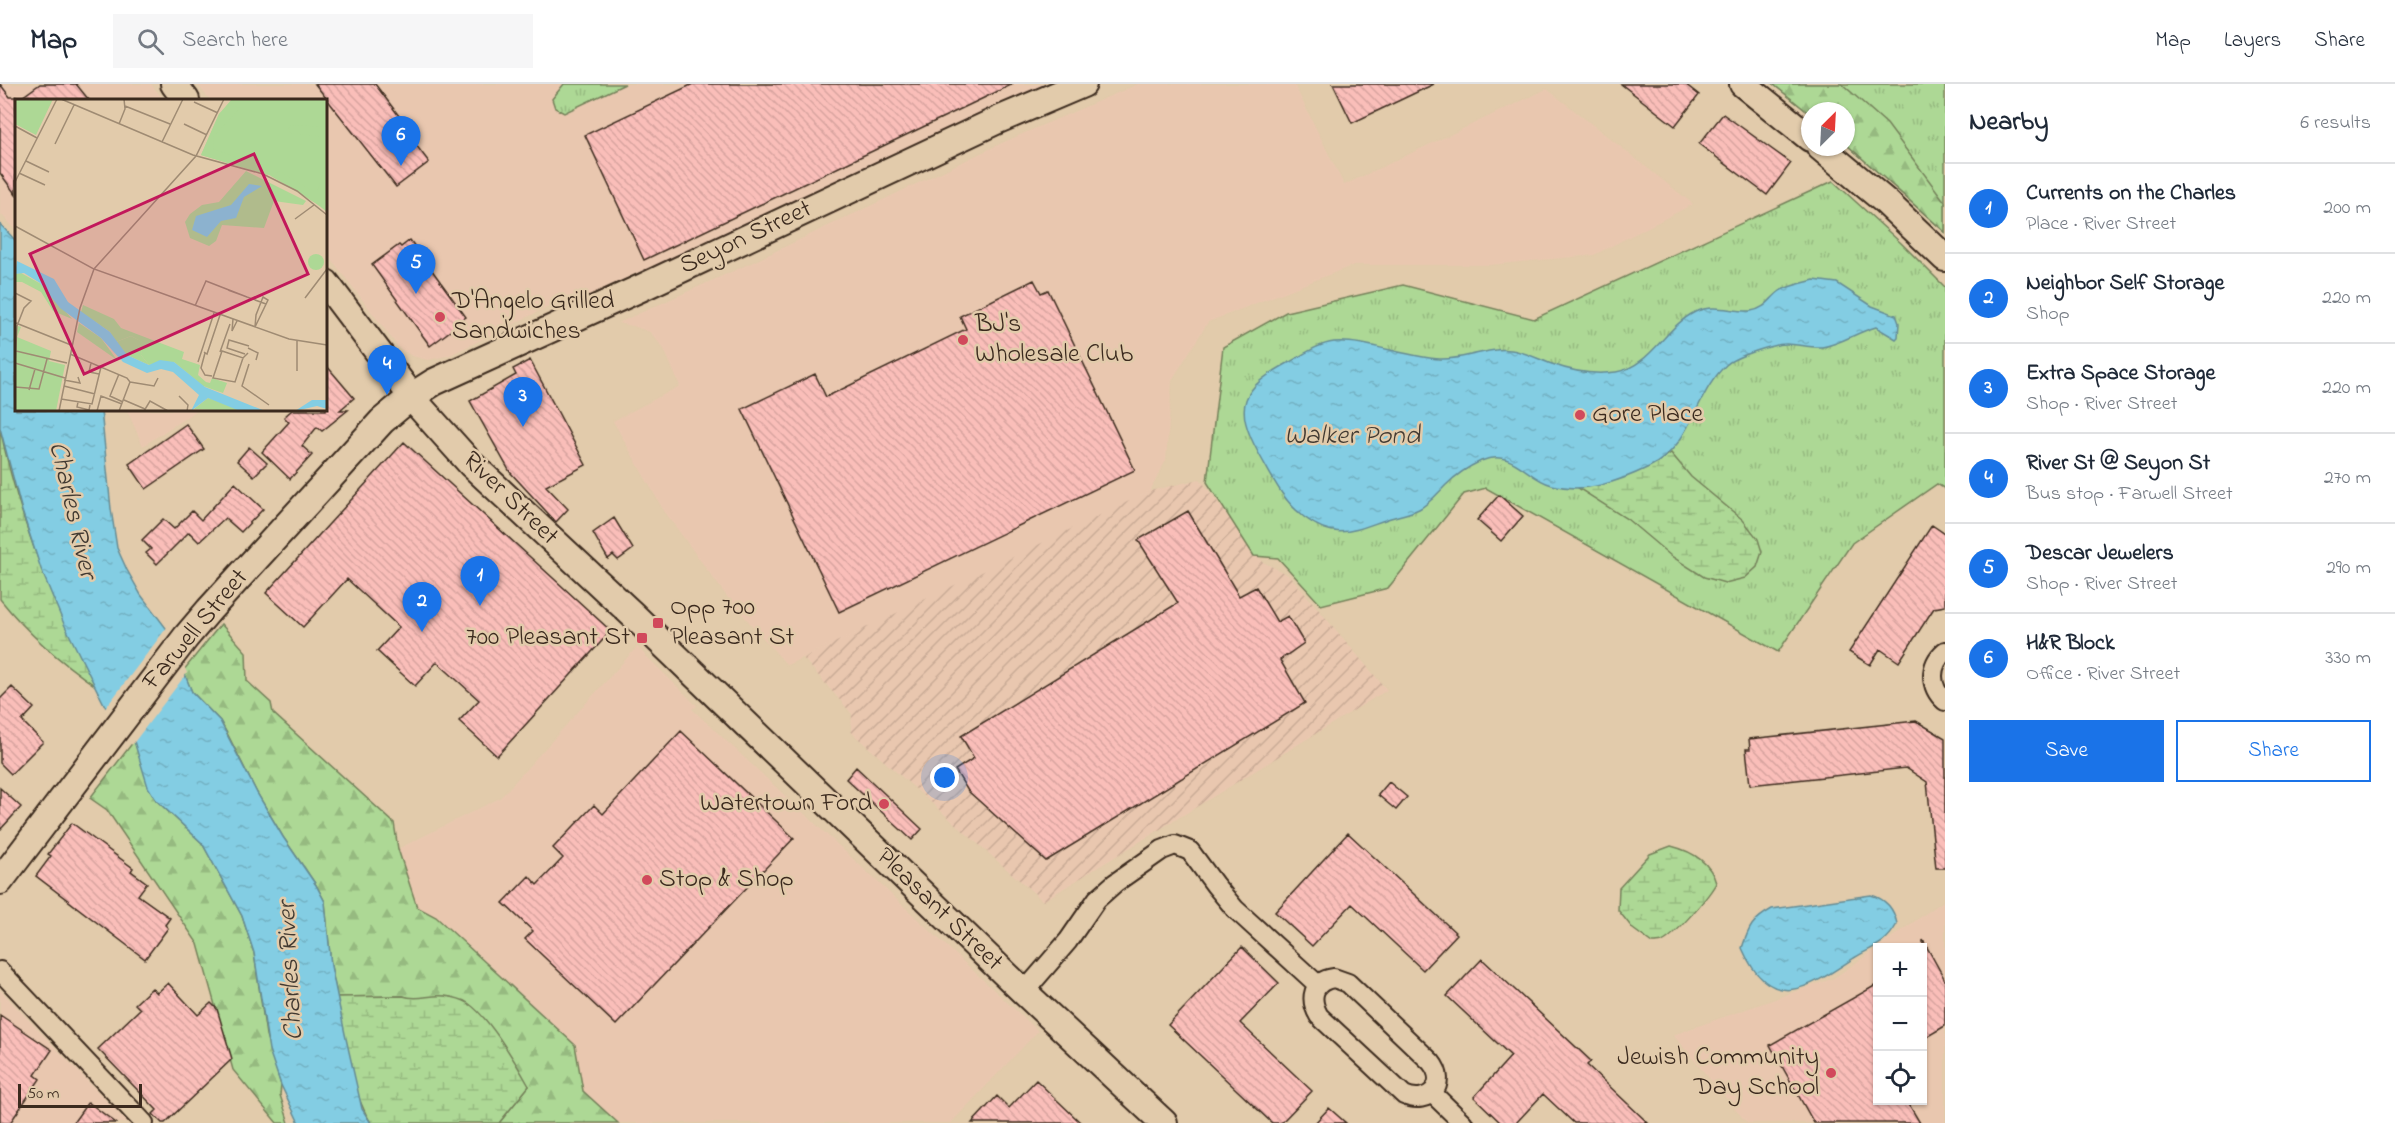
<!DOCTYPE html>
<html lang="en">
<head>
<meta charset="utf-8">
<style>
  :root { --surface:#fff; --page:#f6f6f7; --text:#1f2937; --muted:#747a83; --line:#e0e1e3; --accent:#1a73e8 }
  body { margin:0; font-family:"Indie Flower",sans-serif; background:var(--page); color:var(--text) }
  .controls { position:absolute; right:18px; bottom:18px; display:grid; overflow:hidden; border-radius:0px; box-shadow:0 2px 4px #0004 }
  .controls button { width:54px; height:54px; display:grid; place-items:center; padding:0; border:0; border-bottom:2px solid var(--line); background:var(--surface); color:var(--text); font:30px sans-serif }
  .compass { position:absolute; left:1801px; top:18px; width:54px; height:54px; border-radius:50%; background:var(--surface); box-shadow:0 2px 4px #0004; rotate:24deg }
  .scale { position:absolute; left:18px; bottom:15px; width:124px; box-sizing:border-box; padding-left:6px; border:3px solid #3b2a1e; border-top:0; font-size:16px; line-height:21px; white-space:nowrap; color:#3b2a1e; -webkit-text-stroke:4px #e2cbab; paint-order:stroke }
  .you { position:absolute; left:945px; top:694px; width:21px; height:21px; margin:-15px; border:4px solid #fff; border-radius:50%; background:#1a73e8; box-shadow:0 0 0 9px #1a73e833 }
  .badge { display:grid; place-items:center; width:39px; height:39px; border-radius:50%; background:var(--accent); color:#fff; font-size:20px; font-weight:700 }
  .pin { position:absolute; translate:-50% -50px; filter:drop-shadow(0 2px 3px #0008) }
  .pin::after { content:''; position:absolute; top:32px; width:21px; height:18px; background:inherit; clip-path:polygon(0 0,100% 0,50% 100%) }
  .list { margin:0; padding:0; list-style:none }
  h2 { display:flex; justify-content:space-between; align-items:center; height:78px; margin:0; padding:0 24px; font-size:26px }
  h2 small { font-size:20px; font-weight:400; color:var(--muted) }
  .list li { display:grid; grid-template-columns:39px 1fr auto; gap:18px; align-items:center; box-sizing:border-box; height:90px; padding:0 24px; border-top:2px solid var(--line) }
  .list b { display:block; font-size:22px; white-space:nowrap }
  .list p { margin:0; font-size:20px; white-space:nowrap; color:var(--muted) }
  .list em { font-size:20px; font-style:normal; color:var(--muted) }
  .actions { display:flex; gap:12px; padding:18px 24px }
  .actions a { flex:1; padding:14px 0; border:2px solid var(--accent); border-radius:0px; text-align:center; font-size:21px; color:var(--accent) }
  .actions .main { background:var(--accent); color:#fff }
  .icon { flex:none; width:33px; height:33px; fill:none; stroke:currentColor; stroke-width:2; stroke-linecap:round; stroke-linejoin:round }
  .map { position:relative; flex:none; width:1945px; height:1039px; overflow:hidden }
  header { display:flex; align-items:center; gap:36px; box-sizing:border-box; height:84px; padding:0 30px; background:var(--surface); border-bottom:2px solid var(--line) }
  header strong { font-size:28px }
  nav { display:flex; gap:33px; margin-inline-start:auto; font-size:21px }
  .search { width:420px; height:54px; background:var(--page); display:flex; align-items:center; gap:15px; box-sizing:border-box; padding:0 21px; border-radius:0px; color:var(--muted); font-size:22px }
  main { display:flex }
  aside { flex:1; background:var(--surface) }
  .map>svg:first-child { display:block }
  .built { fill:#e9c7af }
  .industrial { fill:url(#industrial-furrows) }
  .grass { fill:url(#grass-tufts); stroke:#74815a; stroke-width:1.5 }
  .forest { fill:url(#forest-firs); stroke:#74815a; stroke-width:1.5 }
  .wetland { fill:url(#wetland-marsh); stroke:#74815a; stroke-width:1.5 }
  .water { fill:url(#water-ripples); stroke:#668c94; stroke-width:1.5 }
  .pier { fill:#e2cbab }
  .building { fill:url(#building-back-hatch); stroke:#3b2a1e; stroke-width:1.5 }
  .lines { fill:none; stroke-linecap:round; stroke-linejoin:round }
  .street-casing { stroke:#3b2a1e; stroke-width:22 }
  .secondary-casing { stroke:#3b2a1e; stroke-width:30 }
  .street { stroke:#e2cbab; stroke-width:18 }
  .secondary { stroke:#e2cbab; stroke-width:26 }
  .poi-dot { fill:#d1495b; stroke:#e2cbab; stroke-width:2 }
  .labels { text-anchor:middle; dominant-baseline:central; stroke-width:5; stroke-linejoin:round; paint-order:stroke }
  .street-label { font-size:26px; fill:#3b2a1e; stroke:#e2cbab }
  .poi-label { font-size:26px; fill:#3b2a1e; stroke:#e2cbab; text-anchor:start }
  .water-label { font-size:27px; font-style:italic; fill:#423a32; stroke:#e2cbab }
  .inset-road { fill:none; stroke:#9f8b73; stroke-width:1.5 }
  .view { fill:#c2185b; fill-opacity:0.15; stroke:#c2185b; stroke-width:3 }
  .inset-edge { fill:none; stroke:#3b2a1e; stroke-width:3 }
</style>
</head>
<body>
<header>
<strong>Map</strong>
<div class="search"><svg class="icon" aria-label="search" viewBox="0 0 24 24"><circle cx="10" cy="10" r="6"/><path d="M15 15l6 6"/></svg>Search here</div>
<nav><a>Map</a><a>Layers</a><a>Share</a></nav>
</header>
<main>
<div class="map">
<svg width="1945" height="1039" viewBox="0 0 1945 1039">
  <defs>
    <pattern id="industrial-furrows" width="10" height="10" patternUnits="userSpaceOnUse" patternTransform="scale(1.5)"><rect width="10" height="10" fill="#e9c7af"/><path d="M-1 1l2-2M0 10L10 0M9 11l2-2" fill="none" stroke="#c9ab96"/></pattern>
    <pattern id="grass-tufts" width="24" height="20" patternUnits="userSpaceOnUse" patternTransform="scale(1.5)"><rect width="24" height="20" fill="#add895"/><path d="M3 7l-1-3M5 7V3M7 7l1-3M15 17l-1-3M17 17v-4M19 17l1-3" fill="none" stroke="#96ba80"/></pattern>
    <pattern id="forest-firs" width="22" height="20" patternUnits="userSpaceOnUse" patternTransform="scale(1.5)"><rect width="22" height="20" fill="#add895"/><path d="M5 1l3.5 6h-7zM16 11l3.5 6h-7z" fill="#96ba80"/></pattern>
    <pattern id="wetland-marsh" width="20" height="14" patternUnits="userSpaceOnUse" patternTransform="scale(1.5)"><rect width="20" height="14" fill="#add895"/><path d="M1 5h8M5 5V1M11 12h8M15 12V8" fill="none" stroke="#96ba80"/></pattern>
    <pattern id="water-ripples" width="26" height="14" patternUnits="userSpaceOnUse" patternTransform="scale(1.5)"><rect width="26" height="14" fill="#83cde3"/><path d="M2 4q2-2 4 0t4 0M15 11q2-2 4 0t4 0" fill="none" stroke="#72b0c2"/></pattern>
    <pattern id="building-back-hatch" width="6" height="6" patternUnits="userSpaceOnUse" patternTransform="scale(1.5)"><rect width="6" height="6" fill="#fabeb9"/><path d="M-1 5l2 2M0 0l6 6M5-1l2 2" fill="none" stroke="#d7a39f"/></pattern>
  </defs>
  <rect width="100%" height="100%" fill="#e2cbab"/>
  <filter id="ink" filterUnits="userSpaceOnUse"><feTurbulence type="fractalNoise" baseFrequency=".0167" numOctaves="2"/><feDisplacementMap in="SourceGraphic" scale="12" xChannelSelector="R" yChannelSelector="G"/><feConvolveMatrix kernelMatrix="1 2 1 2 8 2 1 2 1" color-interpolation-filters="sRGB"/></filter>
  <g filter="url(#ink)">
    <path class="built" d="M0,0H151L164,16H16V146L0,129Z
      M197,0H1052L554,227L550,222L450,271L428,276L412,272L399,264L326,168V16H210Z
      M1138,0H1294L1344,101L1547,5L1693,120L1594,171L1489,181H1354L1208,238L1172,296L1166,376L1150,407L1089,442L787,581L728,514L664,427L613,337L680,302L664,265L650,248L633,242L618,239L751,179L1004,58Z
      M127,326H197L143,362Z
      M637,563L697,622L692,625L1038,947L951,1039H618L583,1007L575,961L437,833L417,823L398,765L500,714Z
      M1945,816V1039H1747L1673,951L1834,894L1877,864L1878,1016H1922V864L1878,863Z
      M0,906L128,1039H0Z"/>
    <path class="industrial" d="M1200,395L1263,478L1290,492L1387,606L1043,817L851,648L852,630L803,574L1150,407Z"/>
    <path class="grass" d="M564,0H625L564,29L555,24L552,15Z
      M1773,0H1945V148L1846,60V27H1810V30Z
      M1833,97L1901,159L1945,203V405L1937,400L1852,459L1778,568L1486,404L1464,410L1388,504L1321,521L1278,474L1254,472L1207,398L1223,263L1286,228L1403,201L1534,235Z"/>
    <path class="forest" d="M1773,0H1842L1887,40L1945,118V148L1846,60V27H1810V30Z
      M221,540L246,568L247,597L271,619L273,629L394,739L398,765L417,823L436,833L575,961L583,1007L618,1039H499L529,1002L444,912L413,915L403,912L337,913L331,882L325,818L316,801L283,753L257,709L228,651L220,637L192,608L183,587Z
      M134,657L156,716L202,759L242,832L254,869L266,951L281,1001L280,1011L289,1039H277L233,986L198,860L107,726L90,714Z"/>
    <path class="wetland" d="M0,344C19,435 52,521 97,603C60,578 28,550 0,515Z
      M1671,369L1691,393L1743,436L1758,455L1762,468L1757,483L1745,494L1725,499L1704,493L1671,472L1627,435L1578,404C1612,399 1642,389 1671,369Z
      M1671,762C1691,767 1710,777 1716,799C1710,811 1674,853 1662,858C1659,859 1655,859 1652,859L1633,845L1618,826L1619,804L1650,770Z
      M403,912C418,917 430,910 445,912C452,913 462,915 468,919C490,934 516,979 529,1002L499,1039H371C349,1004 346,953 337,913Z"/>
    <path class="water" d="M0,140L16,157V326H101L111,425L117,464L127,486L141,511L166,544L192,608L220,637L257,709L283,753L316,801L325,818L331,882L345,950L362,1025L371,1039H299L281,1001L269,966L254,869L242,832L202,759L156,716L148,703L134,657L107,626L64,540L41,485L22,427L0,344Z
      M1814,196L1837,199L1872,222L1896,231L1899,239L1898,253L1896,255L1876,243C1857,248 1841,260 1822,263C1810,264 1798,260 1786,260C1774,260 1734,273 1726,281C1694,311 1692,363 1649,383C1620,397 1585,410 1552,401C1525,394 1514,364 1481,377C1468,383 1456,391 1446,401C1438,409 1429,420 1419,425C1409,430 1396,432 1385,436C1352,447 1336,457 1304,433C1283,417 1272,393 1259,370C1232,321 1242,304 1288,279C1303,271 1317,260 1334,258C1363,255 1408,274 1440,275C1465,276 1487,263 1511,266C1526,268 1538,275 1552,280C1571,287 1595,291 1616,288C1650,283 1665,243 1695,228C1715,219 1731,228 1751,227C1766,225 1770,214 1780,207C1789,201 1804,199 1814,196Z
      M1871,811C1886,815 1894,824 1897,840C1885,862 1873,862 1854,874C1809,904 1771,931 1742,864C1749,843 1752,836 1772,825Z"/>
    <path class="pier" d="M168,542L187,589L132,661L104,626Z"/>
    <path class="building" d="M0,0L10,13H16V111L0,89Z
      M40,0H76L89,16H18Z
      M315,0H375L399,32L405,43L403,44L429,78L396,103Z
      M693,0H1013L644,176L585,51Z
      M1333,0H1434L1352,39Z
      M1621,0H1685L1699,11L1675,42Z
      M1723,30L1791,79L1767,111L1699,60Z
      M410,156L466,233L457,239L458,241L430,262L372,181L399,161L401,163Z
      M1034,196L1041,209L1048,206L1135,386L839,528L742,325L815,290L826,313L966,245L960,232Z
      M530,276L586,381L546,402L568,425L556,438L510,388L470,317L516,291L513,285Z
      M326,281L354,314L340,326H348L322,347L317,343L302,362L312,371L290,395L262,368L289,338L284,333L292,326H326Z
      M186,340L204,365L146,405L129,380Z
      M404,358L611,547L497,672L459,637L479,616L437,578L415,602L377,567L399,543L347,495L303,543L266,509Z
      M249,363L267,379L254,392L237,377Z
      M235,399L263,425L241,448L225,434L199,458L189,448L157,480L146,469L151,465L142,456L163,435L174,445L192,427L201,436Z
      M1499,411L1523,432L1501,457L1477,436Z
      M1188,427L1239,512L1256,503L1277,538L1288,532L1304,559L1280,576L1305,619L1046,777L968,707L955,686L974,674L961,652L1178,519L1138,456Z
      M614,434L633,465L618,476L613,471L608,475L593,449Z
      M1932,441L1945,450V522L1934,524L1899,578L1880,565L1870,581L1849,568Z
      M12,603L34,624L22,637L43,658L11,690L0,679V615Z
      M1916,637L1945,654V784H1936L1927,698L1906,684L1750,701L1746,665H1750L1749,655Z
      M681,647L794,754L616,941L525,855L533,847L503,819L529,792L537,801L563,774L553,764L594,721L603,730Z
      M856,683L922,745L912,756L846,695Z
      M1389,698L1407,713L1396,726L1378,711Z
      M0,704L21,723L0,746Z
      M72,739L133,784L131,787L147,799L138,811L170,834L165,841L168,844L145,875L36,792L51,772L48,770Z
      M1348,749L1457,850L1423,886L1352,820L1312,862L1275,828Z
      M1923,856L1945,896V942L1923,955Z
      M1242,863L1279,899L1240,939L1312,1007L1281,1039H1272L1168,941Z
      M1482,875L1591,977L1587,981L1648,1039H1574L1543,1010L1516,1039H1501L1474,1013L1511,972L1447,912Z
      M168,899L198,931L211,919L217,925L232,975L165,1039H162L153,1030L157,1026L98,965L140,925L135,920L152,904L157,909Z
      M1878,900V1017H1907L1920,1039H1814L1770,961Z
      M0,931L52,966L35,991L40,995L10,1039H0Z
      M1036,996L1081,1039H972L997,1012L1009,1024Z
      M88,1018L116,1039H73Z
      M1329,1024L1346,1039H1315Z"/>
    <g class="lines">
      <g class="street-casing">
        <path id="street" d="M1945,567C1929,581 1929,603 1945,617
          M0,887L144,1039
          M1334,894L1348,899L1431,978C1449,1000 1429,1022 1404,1011L1319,932C1309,915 1312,897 1334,894Z
          M1024,908L1068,857L1097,815L1115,799L1162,766L1175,761L1190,767L1215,801L1235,825L1318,901
          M1432,1009L1463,1039"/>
      </g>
      <g class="secondary-casing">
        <path id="secondary" d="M174,0L186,16
          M1743,0L1810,54
          M1820,63L1886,118L1945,174
          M326,199L419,322L471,380L633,531L1024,908L1164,1039
          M0,797L186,553L209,526L382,337L412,312L434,298L643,203L998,36L1083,0"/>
      </g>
      <use href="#street" class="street"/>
      <use href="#secondary" class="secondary"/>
    </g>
  </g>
  <g class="poi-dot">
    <circle cx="440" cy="233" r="6"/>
    <circle cx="963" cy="256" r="6"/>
    <circle cx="1580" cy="331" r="6"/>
    <rect x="652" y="533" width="12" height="12" rx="3"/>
    <rect x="636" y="548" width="12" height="12" rx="3"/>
    <circle cx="884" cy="720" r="6"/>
    <circle cx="647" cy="796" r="6"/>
    <circle cx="1831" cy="989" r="6"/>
  </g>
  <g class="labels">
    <g class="street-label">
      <text transform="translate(746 154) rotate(-25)">Seyon Street</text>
      <text transform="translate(510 415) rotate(44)">River Street</text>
      <text transform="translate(196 546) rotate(-50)">Farwell Street</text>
      <text transform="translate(939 826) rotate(44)">Pleasant Street</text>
    </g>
    <g class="poi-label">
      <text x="452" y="218">D'Angelo Grilled<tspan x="452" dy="30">Sandwiches</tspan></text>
      <text x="975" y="241">BJ's<tspan x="975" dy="30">Wholesale Club</tspan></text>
      <text x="1592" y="331">Gore Place</text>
      <text x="670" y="524">Opp 700<tspan x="670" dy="30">Pleasant St</tspan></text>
      <text x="630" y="554" text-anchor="end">700 Pleasant St</text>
      <text x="872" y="720" text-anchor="end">Watertown Ford</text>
      <text x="659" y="796">Stop &amp; Shop</text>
      <text x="1819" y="974" text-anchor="end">Jewish Community<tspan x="1819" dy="30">Day School</tspan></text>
    </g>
    <g class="water-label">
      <text x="1352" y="352">Walker Pond</text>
      <text transform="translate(72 426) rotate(77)">Charles River</text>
      <text transform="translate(291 887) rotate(-93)">Charles River</text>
    </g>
  </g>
  <g transform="translate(15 15)">
    <rect width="312" height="312" fill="#e2cbab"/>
    <path d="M0,0H38L21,36L0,25ZM217,0H312V113L283,90L254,76L186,56L204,15ZM231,72L291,102L288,106L259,102L249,129L207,126L201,142L194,147L175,139L170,123L175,115L187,106L204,103Z" fill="#add895"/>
    <path d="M214,6L225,9L199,37L198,50L235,63L254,76L186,56L204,15ZM277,26L312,28V38L276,34L273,29ZM312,59V101L305,107L256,77L264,72L294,90L303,91ZM68,206L99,220L106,229L169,253L167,260L185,266L183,276L191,283L195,284L197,279L212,284L208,294L188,287L159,263L134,266L126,256L127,243L116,237L101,243L95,233L66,213ZM64,224L86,239L102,261L62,233ZM193,299L212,305L225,312L179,310Z" fill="#add895"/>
    <path d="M6,174L28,186L57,220L38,212L26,193L7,183H0V175ZM116,237L128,243L126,256L134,266L110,255L101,243Z" fill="#add895"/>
    <path d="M0,226L6,228L2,238L36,252L34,262L50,266L41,312H0Z" fill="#add895"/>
    <path d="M293 163a8 8 0 1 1 16 0a8 8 0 1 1-16 0Z" fill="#add895"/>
    <path d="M234,85L247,87L229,98L221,119L206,122L192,138L177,131L181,117L216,106ZM2,162L39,180L53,203L95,233L112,256L134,266L145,261L159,263L190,288L250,312H225L193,299L176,312L184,296L158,273L146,270L132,274L108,263L86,239L45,209L25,184L9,174L0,175ZM297,301H312V310L302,307L280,312Z" fill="#83cde3"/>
    <path class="inset-road" d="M46,0L178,56L248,75L282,92L312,116M209,0L181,57L79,170L274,240L312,246M179,3L203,14M110,7L155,25M104,25L110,10L109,0M169,25L192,36M0,27L22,39M147,43L168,0M40,45L59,6M11,62L34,73M4,74L30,86M0,83L42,0M280,120L299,106M0,127L79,170L65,209L44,312M213,191L251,205M0,194L16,202L9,209L2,227L0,265M248,198L253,201L240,228L241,216ZM290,199L312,170M180,207L191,182L232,198M218,220L217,232L222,222M1,224L56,246M233,249L243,254L241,261M1,252L52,264M189,253L192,255L205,216M205,253L215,225M190,254L186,269L190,276L197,277M55,255L112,279L115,283M230,255L212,249L214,241L234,247M228,259L220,283L198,279L207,252L228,259L233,254M183,263L199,214M0,264L50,279M76,264L74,273L84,275M234,265L227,287L254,306M282,272V242M104,275L95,297L108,303M49,281L65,284L63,278M115,283L139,287L143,279M49,287L80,295M0,288L24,290L32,260M14,291L20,270M164,297L173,306L172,312M46,300L77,305L86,268M109,301L130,310M63,303L62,308L74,311L75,306M82,312L86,297L107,305M104,312L115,283M129,312L135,302L153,312"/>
    <path class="view" d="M239,55L293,175L69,275L15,155Z"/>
    <rect width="312" height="312" class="inset-edge"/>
  </g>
</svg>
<div class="controls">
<button>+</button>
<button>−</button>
<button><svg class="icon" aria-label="locate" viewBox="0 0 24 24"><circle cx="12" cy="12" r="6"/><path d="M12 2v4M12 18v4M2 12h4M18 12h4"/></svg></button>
</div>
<svg class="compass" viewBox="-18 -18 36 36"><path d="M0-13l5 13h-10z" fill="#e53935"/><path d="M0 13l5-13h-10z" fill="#747a83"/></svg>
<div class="scale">50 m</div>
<div class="you"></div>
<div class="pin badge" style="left:480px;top:522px">1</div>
<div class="pin badge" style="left:422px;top:548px">2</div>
<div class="pin badge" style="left:523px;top:343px">3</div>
<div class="pin badge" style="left:387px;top:311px">4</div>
<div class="pin badge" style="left:416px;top:210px">5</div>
<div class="pin badge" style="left:401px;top:82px">6</div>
</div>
<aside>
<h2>Nearby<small>6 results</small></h2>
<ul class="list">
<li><span class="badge">1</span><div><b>Currents on the Charles</b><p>Place · River Street</p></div><em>200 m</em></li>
<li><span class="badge">2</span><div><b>Neighbor Self Storage</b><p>Shop</p></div><em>220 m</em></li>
<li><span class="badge">3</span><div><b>Extra Space Storage</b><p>Shop · River Street</p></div><em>220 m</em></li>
<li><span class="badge">4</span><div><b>River St @ Seyon St</b><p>Bus stop · Farwell Street</p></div><em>270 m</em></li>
<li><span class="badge">5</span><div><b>Descar Jewelers</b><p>Shop · River Street</p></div><em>290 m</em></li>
<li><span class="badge">6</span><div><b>H&amp;R Block</b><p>Office · River Street</p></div><em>330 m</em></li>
</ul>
<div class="actions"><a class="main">Save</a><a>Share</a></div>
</aside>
</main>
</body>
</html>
